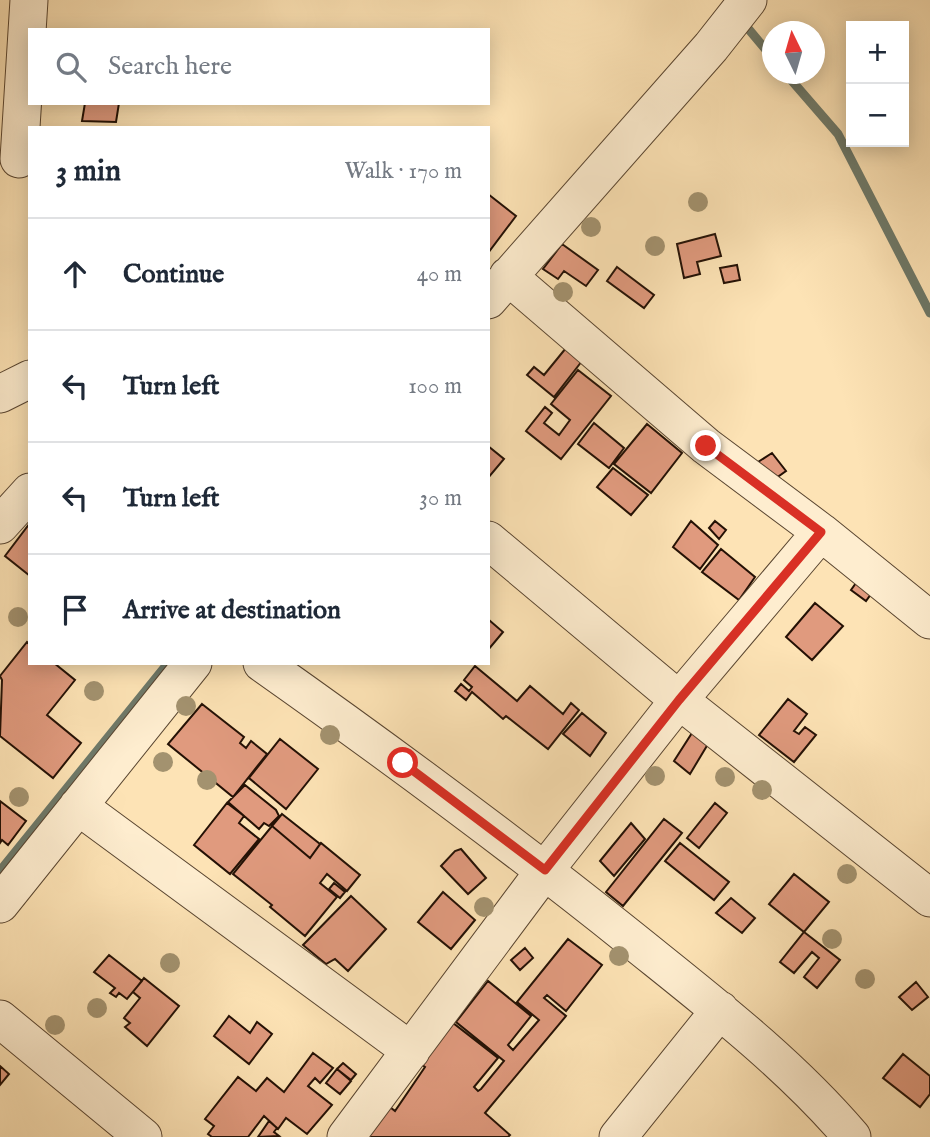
<!DOCTYPE html>
<html lang="en">
<head>
<meta charset="utf-8">
<style>
  :root { --surface:#fff; --page:#f6f6f7; --text:#1f2937; --muted:#747a83; --line:#e0e1e3 }
  body { margin:0; font-family:"IM FELL English",serif; background:var(--page); color:var(--text) }
  .controls { position:absolute; right:21px; top:21px; display:grid; overflow:hidden; border-radius:0px; box-shadow:0 4px 18px #0003 }
  .controls button { width:63px; height:63px; display:grid; place-items:center; padding:0; border:0; border-bottom:2px solid var(--line); background:var(--surface); color:var(--text); font:35px sans-serif }
  .compass { position:absolute; left:762px; top:21px; width:63px; height:63px; border-radius:50%; background:var(--surface); box-shadow:0 4px 18px #0003; rotate:355deg }
  .stop { position:absolute; width:21px; height:21px; margin:-16px; border:5px solid #d93025; border-radius:50%; background:#fff }
  .stop.end { background:#d93025; border-color:#fff; box-shadow:0 2px 7px #0008 }
  .list { margin:0; padding:0; list-style:none }
  h2 { display:flex; justify-content:space-between; align-items:center; height:91px; margin:0; padding:0 28px; font-size:30px }
  h2 small { font-size:23px; font-weight:400; color:var(--muted) }
  .list li { display:grid; grid-template-columns:46px 1fr auto; gap:21px; align-items:center; box-sizing:border-box; height:112px; padding:0 28px; border-top:2px solid var(--line) }
  .list b { display:block; font-size:26px; white-space:nowrap }
  .list em { font-size:23px; font-style:normal; color:var(--muted) }
  .icon { flex:none; width:38px; height:38px; fill:none; stroke:currentColor; stroke-width:2; stroke-linecap:round; stroke-linejoin:round }
  .map { position:relative; flex:none; width:930px; height:1137px; overflow:hidden }
  .search { position:absolute; background:var(--surface); box-shadow:0 4px 18px #0003; left:28px; top:28px; width:462px; height:77px; display:flex; align-items:center; gap:18px; box-sizing:border-box; padding:0 24px; border-radius:0px; color:var(--muted); font-size:26px }
  .panel { position:absolute; background:var(--surface); box-shadow:0 4px 18px #0003; left:28px; top:126px; width:462px; height:539px; border-radius:0px }
  .map>svg:first-child { display:block }
  .lines { fill:none; stroke-linecap:round; stroke-linejoin:round }
  .stream { stroke:#6e7969; stroke-width:9 }
  .building { fill:#e09a7e; stroke:#241105; stroke-width:2 }
  .minor-casing { stroke:#5a4631; stroke-width:39 }
  .minor { stroke:#feedcf; stroke-width:37 }
  .tree { fill:#a3926f }
  .route { stroke:#d93025; stroke-width:9 }
</style>
</head>
<body>
<div class="map">
<svg width="930" height="1137" viewBox="0 0 930 1137">
  <rect width="100%" height="100%" fill="#fde3b5"/>
  <filter id="stains"><feTurbulence type="fractalNoise" baseFrequency=".00286" numOctaves="4"/><feColorMatrix values="0 0 0 0 .2 0 0 0 0 .09 0 0 0 0 .02 0 0 0 .5 -.17"/></filter>
  <radialGradient id="worn" r=".72"><stop offset=".6" stop-color="#630" stop-opacity="0"/><stop offset="1" stop-color="#630" stop-opacity=".3"/></radialGradient>
  <g class="lines">
    <path class="stream" d="M741,20L772,57
      M786,74L838,134L930,313
      M0,871L168,663"/>
  </g>
  <path class="building" d="M85,103H119L116,122L82,121Z
    M488,194L516,216L488,253Z
    M715,234L721,256L697,262L700,274L684,278L677,244Z
    M562,244L598,270L586,286L564,271L558,279L543,269Z
    M737,265L740,280L724,283L720,268Z
    M617,267L654,295L644,308L607,281Z
    M566,348L582,361L554,397L527,375L534,367L544,375Z
    M578,370L611,396L561,459L526,431L545,407L552,413L544,423L559,435L570,420L551,404Z
    M594,423L624,448L609,468L578,444Z
    M647,424L682,453L651,493L614,464Z
    M488,446L504,459L488,478Z
    M772,453L786,471L769,483L755,464Z
    M613,468L648,495L631,515L597,487Z
    M691,521L718,545L700,569L673,547Z
    M715,521L726,530L719,539L709,528Z
    M30,523V576L5,556Z
    M721,549L755,577L739,600L702,572Z
    M861,576L876,587L866,601L851,590Z
    M815,603L843,626L812,660L786,637Z
    M489,620L503,632L488,650V621Z
    M27,642L30,645V663H54L75,680L47,715L81,743L53,778L0,736L2,680L0,676Z
    M475,666L517,701L530,686L563,714L571,703L579,710L548,749L506,716L503,719L472,692L466,700L455,691L461,684L469,691L472,687L464,680Z
    M788,699L807,714L794,731L799,734L805,727L816,735L794,762L759,735Z
    M202,704L244,737L240,743L246,748L251,741L267,754L233,797L168,744Z
    M582,713L606,733L590,756L563,734Z
    M692,733L708,744L690,774L674,761Z
    M280,739L318,769L286,809L249,778Z
    M245,785L276,810L279,816L269,826L264,823L259,829L228,802Z
    M0,801L26,821L8,845L2,840L0,843Z
    M227,803L244,816L239,823L259,839L230,874L194,845Z
    M715,803L727,813L699,848L687,838Z
    M282,814L320,844L310,858L272,826Z
    M664,819L682,833L623,906L606,892Z
    M631,823L645,839L614,876L600,861Z
    M272,826L310,858L321,843L360,875L347,891L327,874L320,883L337,897L305,936L270,907L272,905L233,874Z
    M680,843L729,882L714,900L665,861Z
    M461,849L486,878L468,894L441,866L455,851Z
    M794,874L829,902L804,932L769,904Z
    M334,883L345,892L340,898L329,889Z
    M443,892L475,920L451,949L418,922Z
    M351,896L386,929L348,971L335,959L326,964L303,945Z
    M731,898L755,918L742,933L716,913Z
    M804,932L840,960L817,988L804,977L819,958L812,952L794,973L780,962Z
    M568,939L602,965L566,1011L547,995L544,998L566,1016L485,1113L510,1135L508,1137H352L381,1100L395,1111L425,1067L421,1064L453,1023L498,1058L474,1087L478,1091L481,1089L504,1061L456,1022L488,981L531,1016L508,1045L513,1050L539,1020L517,1002Z
    M525,948L533,958L520,970L511,960Z
    M109,955L142,981L127,999L119,993L116,997L110,993L115,988L94,972Z
    M144,978L179,1006L147,1046L125,1027L130,1023L124,1018L140,998L133,992Z
    M916,982L928,997L912,1010L899,997Z
    M229,1016L250,1033L257,1022L272,1034L249,1064L214,1036Z
    M313,1053L333,1068L320,1083L315,1078L308,1086L332,1105L307,1134L286,1118L278,1129L264,1116L248,1137H212L208,1134L214,1126L205,1119L238,1077L256,1091L267,1078L284,1092Z
    M903,1054L930,1076V1094L920,1107L883,1078Z
    M343,1063L356,1074L351,1080L337,1069Z
    M0,1066L9,1074L0,1085Z
    M337,1069L351,1081L340,1094L326,1083Z
    M269,1121L277,1128L274,1132L279,1136L258,1137Z"/>
  <g class="lines">
    <g class="minor-casing">
      <path id="minor" d="M19,159L29,0
        M508,276L706,446L821,532L930,620
        M488,300L711,47L748,0
        M0,394L30,379
        M0,525L30,492
        M488,540L679,700L930,898
        M262,663C388,752 511,843 631,939C708,1001 788,1062 852,1137
        M78,806L411,1051
        M0,904L193,663
        M0,1019L143,1137
        M346,1137L545,870L679,700L821,532
        M618,1137L720,1010"/>
    </g>
    <use href="#minor" class="minor"/>
  </g>
  <g class="tree">
    <circle cx="698" cy="202" r="10"/>
    <circle cx="591" cy="227" r="10"/>
    <circle cx="655" cy="246" r="10"/>
    <circle cx="563" cy="292" r="10"/>
    <circle cx="18" cy="617" r="10"/>
    <circle cx="94" cy="691" r="10"/>
    <circle cx="186" cy="706" r="10"/>
    <circle cx="330" cy="735" r="10"/>
    <circle cx="163" cy="762" r="10"/>
    <circle cx="655" cy="776" r="10"/>
    <circle cx="725" cy="777" r="10"/>
    <circle cx="207" cy="780" r="10"/>
    <circle cx="762" cy="790" r="10"/>
    <circle cx="19" cy="797" r="10"/>
    <circle cx="847" cy="874" r="10"/>
    <circle cx="484" cy="907" r="10"/>
    <circle cx="832" cy="939" r="10"/>
    <circle cx="619" cy="956" r="10"/>
    <circle cx="170" cy="963" r="10"/>
    <circle cx="865" cy="979" r="10"/>
    <circle cx="97" cy="1008" r="10"/>
    <circle cx="55" cy="1025" r="10"/>
  </g>
  <g class="lines">
    <path class="route" d="M403,763L545,870L679,700L821,532L706,446"/>
  </g>
  <rect width="100%" height="100%" filter="url(#stains)"/>
  <rect width="100%" height="100%" fill="url(#worn)"/>
</svg>
<div class="controls">
<button>+</button>
<button>−</button>
</div>
<svg class="compass" viewBox="-18 -18 36 36"><path d="M0-13l5 13h-10z" fill="#e53935"/><path d="M0 13l5-13h-10z" fill="#747a83"/></svg>
<div class="stop" style="left:403px;top:763px"></div>
<div class="stop end" style="left:706px;top:446px"></div>
<div class="search"><svg class="icon" aria-label="search" viewBox="0 0 24 24"><circle cx="10" cy="10" r="6"/><path d="M15 15l6 6"/></svg>Search here</div>
<section class="panel">
<h2>3 min<small>Walk · 170 m</small></h2>
<ul class="list">
<li><svg class="icon" aria-label="ahead" viewBox="0 0 24 24"><path d="M12 20V5M6 11l6-6 6 6"/></svg><div><b>Continue</b></div><em>40 m</em></li>
<li><svg class="icon" aria-label="left" viewBox="0 0 24 24"><path d="M17 20v-9H6M10 6l-5 5 5 5"/></svg><div><b>Turn left</b></div><em>100 m</em></li>
<li><svg class="icon" aria-label="left" viewBox="0 0 24 24"><path d="M17 20v-9H6M10 6l-5 5 5 5"/></svg><div><b>Turn left</b></div><em>30 m</em></li>
<li><svg class="icon" aria-label="arrive" viewBox="0 0 24 24"><path d="M6 21V4h12l-3 4 3 4H6"/></svg><div><b>Arrive at destination</b></div></li>
</ul>
</section>
</div>
</body>
</html>
